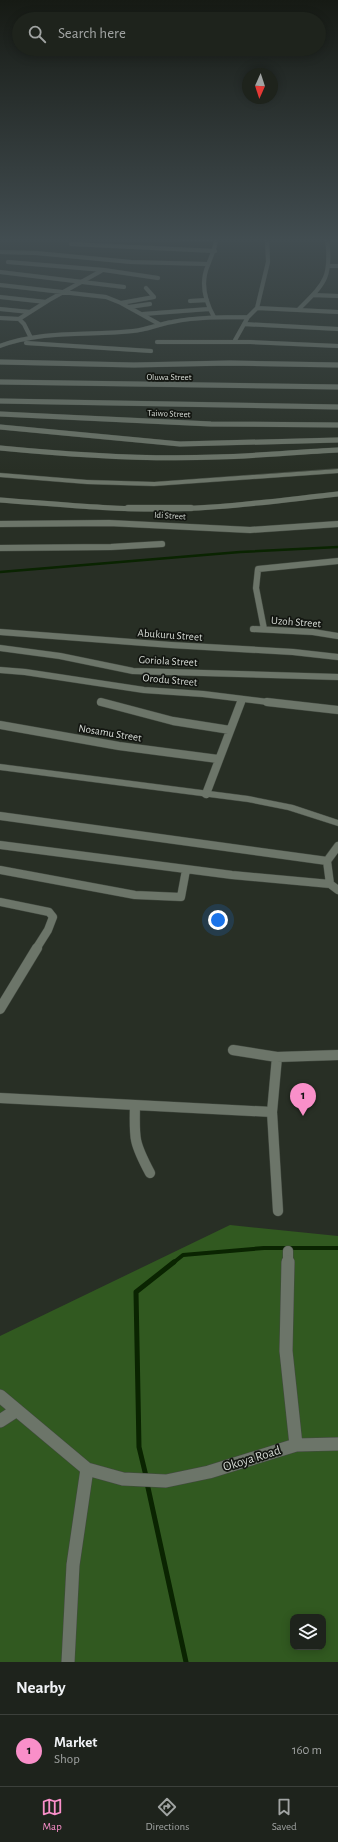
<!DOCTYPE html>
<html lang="en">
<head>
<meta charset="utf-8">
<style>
  :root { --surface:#1e231c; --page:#262b25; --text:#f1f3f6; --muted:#a1a4a3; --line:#3c403b; --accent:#f98fc9 }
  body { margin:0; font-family:"Alegreya Sans",sans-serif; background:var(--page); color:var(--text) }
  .controls { position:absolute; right:12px; bottom:12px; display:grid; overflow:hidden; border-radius:8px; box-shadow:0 2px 10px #0003 }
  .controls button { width:36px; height:36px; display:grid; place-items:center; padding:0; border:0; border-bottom:1px solid var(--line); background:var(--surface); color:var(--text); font:20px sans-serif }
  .compass { position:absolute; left:242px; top:68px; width:36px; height:36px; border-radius:50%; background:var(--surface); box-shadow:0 2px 10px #0003; rotate:183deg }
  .you { position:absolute; left:218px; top:920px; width:14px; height:14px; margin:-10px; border:3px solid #fff; border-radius:50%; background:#1a73e8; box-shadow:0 0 0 6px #1a73e833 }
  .badge { display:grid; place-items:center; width:26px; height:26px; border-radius:50%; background:var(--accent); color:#111; font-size:13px; font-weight:700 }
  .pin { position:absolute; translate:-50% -33px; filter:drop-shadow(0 1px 2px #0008) }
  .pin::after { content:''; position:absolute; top:21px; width:14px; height:12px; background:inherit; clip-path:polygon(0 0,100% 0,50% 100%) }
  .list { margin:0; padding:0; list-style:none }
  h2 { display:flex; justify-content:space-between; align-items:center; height:52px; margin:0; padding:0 16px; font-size:17px }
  h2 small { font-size:13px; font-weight:400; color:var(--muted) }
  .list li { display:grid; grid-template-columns:26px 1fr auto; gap:12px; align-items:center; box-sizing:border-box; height:72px; padding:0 16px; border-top:1px solid var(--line) }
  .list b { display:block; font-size:15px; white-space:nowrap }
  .list p { margin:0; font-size:13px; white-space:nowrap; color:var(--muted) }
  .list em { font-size:13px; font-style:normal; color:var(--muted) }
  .icon { flex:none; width:22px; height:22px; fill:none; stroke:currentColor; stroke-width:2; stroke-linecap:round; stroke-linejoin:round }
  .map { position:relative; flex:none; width:338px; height:1662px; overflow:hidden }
  .search { position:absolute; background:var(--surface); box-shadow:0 2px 10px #0003; left:12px; right:12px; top:12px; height:44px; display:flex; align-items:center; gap:10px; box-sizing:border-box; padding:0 14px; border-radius:22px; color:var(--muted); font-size:15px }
  .sheet { height:124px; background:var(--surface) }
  nav { display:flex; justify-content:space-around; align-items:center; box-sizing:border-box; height:56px; border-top:1px solid var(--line); background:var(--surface); font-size:11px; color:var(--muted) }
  nav a { display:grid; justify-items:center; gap:2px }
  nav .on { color:var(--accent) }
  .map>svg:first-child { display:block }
  .green { fill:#315920; fill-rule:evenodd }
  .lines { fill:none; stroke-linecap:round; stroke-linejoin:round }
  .stream-far2 { stroke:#0a2401; stroke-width:2.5 }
  .stream-far1 { stroke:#0a2401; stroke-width:4 }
  .stream { stroke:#0a2401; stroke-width:5 }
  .street-far5-casing { stroke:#434a41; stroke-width:4.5 }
  .street-far4-casing { stroke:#434a41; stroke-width:5.5 }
  .street-far3-casing { stroke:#434a41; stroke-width:7 }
  .street-far2-casing { stroke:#434a41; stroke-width:9 }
  .street-far1-casing { stroke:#434a41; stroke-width:11 }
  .street-casing { stroke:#434a41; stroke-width:14 }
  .secondary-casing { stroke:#434a41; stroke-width:1 }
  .street-far5 { stroke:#6c7569; stroke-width:4 }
  .street-far4 { stroke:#6c7569; stroke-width:5 }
  .street-far3 { stroke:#6c7569; stroke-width:6 }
  .street-far2 { stroke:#6c7569; stroke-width:8 }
  .street-far1 { stroke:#6c7569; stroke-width:10 }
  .street { stroke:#6c7569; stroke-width:13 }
  .secondary { fill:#6c7569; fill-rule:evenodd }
  .labels { text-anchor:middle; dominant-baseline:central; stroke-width:3.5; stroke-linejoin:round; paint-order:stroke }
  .far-street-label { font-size:9px; fill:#d5dad4; stroke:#131611 }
  .street-label { font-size:11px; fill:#d5dad4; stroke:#131611 }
  .near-street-label { font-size:13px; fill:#d5dad4; stroke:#131611 }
</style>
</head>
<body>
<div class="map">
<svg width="338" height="1662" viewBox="0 0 338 1662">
  <rect width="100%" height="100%" fill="#282f25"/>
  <path class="green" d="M230,1225L338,1236V1662H0V1336ZM293,1617H323V1647H293Z"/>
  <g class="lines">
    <path class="stream-far2" d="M0,572L240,552L338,547"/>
    <path class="stream-far1" d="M173,1263L183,1255L264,1248H338"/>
    <path class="stream" d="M146,1476L139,1447L136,1292L174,1262
      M147,1483L186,1662"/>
    <g class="street-far5-casing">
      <path id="street-far5" d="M171,238L217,240
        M71,244L215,251
        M0,252L36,253L131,262L207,264
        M8,262L104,270L158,278
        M330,266H338
        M0,272L124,287
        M0,285L106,297L121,303L159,324
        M313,295L338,296
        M0,297L46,302
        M190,301L207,300
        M121,303L154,297L146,288
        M129,307L150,304
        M257,308L338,312
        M0,309L30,312
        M298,310C325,283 332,278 327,238
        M143,314L209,309
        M214,317C205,301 200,283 208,265C211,256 216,248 216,238
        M0,318L20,319
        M244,324L338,329
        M31,338L24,324L19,319L49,300L101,271
        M157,342H250L338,346
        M234,342L248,317L257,308L268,262L267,238
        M26,343L151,351
        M0,346C43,330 88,336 133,331C146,330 159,324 172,322C197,317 222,317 248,317"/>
    </g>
    <g class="street-far4-casing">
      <path id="street-far4" d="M0,362L134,365L230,363L338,365
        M0,382L338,387
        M0,401L338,407
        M0,414L211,424L338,425
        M0,427L180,444L338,440
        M0,448C72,455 144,460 216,457C257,456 297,452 338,450
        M0,500C56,504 113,510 169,509C226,508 282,500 338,494"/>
    </g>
    <g class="street-far3-casing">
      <path id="street-far3" d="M128,508H191
        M0,524L109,523L250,530L338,524
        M0,548L111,547L162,544
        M253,629L313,632L338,636
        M264,629L256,588L258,569L338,561
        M0,632L171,645L293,652L338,657
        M0,648L60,656L133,671L338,677
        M0,670L25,672L144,690L203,694L276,703
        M101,702L103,703
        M241,703L242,699"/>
    </g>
    <g class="street-far2-casing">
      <path id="street-far2" d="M101,702L173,721L230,730
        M267,702L338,710
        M0,725L119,746L218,759
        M206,794L241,702
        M0,816L327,861
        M0,845L232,875L330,884
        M338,846L327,861L330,884L338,890
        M0,870L135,895L181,897L186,870
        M0,902L49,912L53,917L48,930L36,949"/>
    </g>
    <g class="street-far1-casing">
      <path id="street-far1" d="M0,1009L37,948
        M233,1050L277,1057
        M0,1098L272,1112
        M135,1105C134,1139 134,1143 150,1173
        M278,1211L272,1112L277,1057L338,1055
        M288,1263V1251"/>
    </g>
    <g class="street-casing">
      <path id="street" d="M288,1262L286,1351L296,1445
        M0,1396L87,1469L123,1479L166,1481L209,1472L296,1445L338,1444
        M0,1421L17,1410
        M68,1662L73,1565L87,1469"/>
    </g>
    <g class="secondary-casing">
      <path id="secondary" d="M338,469V473L154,486L87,484L0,477V473L87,480L154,482Z
        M0,764L248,796L293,805L338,820V826L288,810L248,802L0,770Z"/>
    </g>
    <use href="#street-far5" class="street-far5"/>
    <use href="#street-far4" class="street-far4"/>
    <use href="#street-far3" class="street-far3"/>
    <use href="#street-far2" class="street-far2"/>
    <use href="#street-far1" class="street-far1"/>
    <use href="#street" class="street"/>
    <use href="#secondary" class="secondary"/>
  </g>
  <linearGradient id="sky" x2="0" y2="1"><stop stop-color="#161a14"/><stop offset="0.51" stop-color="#424d51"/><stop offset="1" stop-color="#424d51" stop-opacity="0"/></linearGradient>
  <rect width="338" height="470" fill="url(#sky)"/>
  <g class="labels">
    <g class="far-street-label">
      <text x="169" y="377">Oluwa Street</text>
      <text transform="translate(169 414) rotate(2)">Taiwo Street</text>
      <text transform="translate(170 516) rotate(3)">Idi Street</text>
    </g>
    <g class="street-label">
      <text transform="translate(296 622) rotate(4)">Uzoh Street</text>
      <text transform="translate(170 635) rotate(4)">Abukuru Street</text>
      <text transform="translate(168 661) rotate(3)">Goriola Street</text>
      <text transform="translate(170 680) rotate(5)">Orodu Street</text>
      <text transform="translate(110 733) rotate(9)">Nosamu Street</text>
    </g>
    <g class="near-street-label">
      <text transform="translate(252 1459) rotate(-17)">Okoya Road</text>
    </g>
  </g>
</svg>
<div class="controls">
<button><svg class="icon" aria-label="layers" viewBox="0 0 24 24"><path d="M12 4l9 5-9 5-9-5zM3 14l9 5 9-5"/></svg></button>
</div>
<svg class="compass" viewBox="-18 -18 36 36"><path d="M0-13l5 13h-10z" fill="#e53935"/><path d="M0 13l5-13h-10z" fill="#a1a4a3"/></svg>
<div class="you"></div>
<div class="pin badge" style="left:303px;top:1116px">1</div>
<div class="search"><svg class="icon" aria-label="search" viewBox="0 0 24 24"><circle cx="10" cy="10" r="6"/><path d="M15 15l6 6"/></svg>Search here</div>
</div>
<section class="sheet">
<h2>Nearby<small></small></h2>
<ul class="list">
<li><span class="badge">1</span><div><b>Market</b><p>Shop</p></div><em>160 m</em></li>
</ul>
</section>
<nav>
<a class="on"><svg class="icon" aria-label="map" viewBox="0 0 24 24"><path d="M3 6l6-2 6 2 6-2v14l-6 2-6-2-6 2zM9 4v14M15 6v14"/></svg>Map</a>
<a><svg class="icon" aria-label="directions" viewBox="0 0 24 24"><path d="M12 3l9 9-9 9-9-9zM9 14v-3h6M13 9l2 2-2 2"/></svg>Directions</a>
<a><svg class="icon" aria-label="saved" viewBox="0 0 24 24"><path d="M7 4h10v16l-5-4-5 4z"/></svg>Saved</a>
</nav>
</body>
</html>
